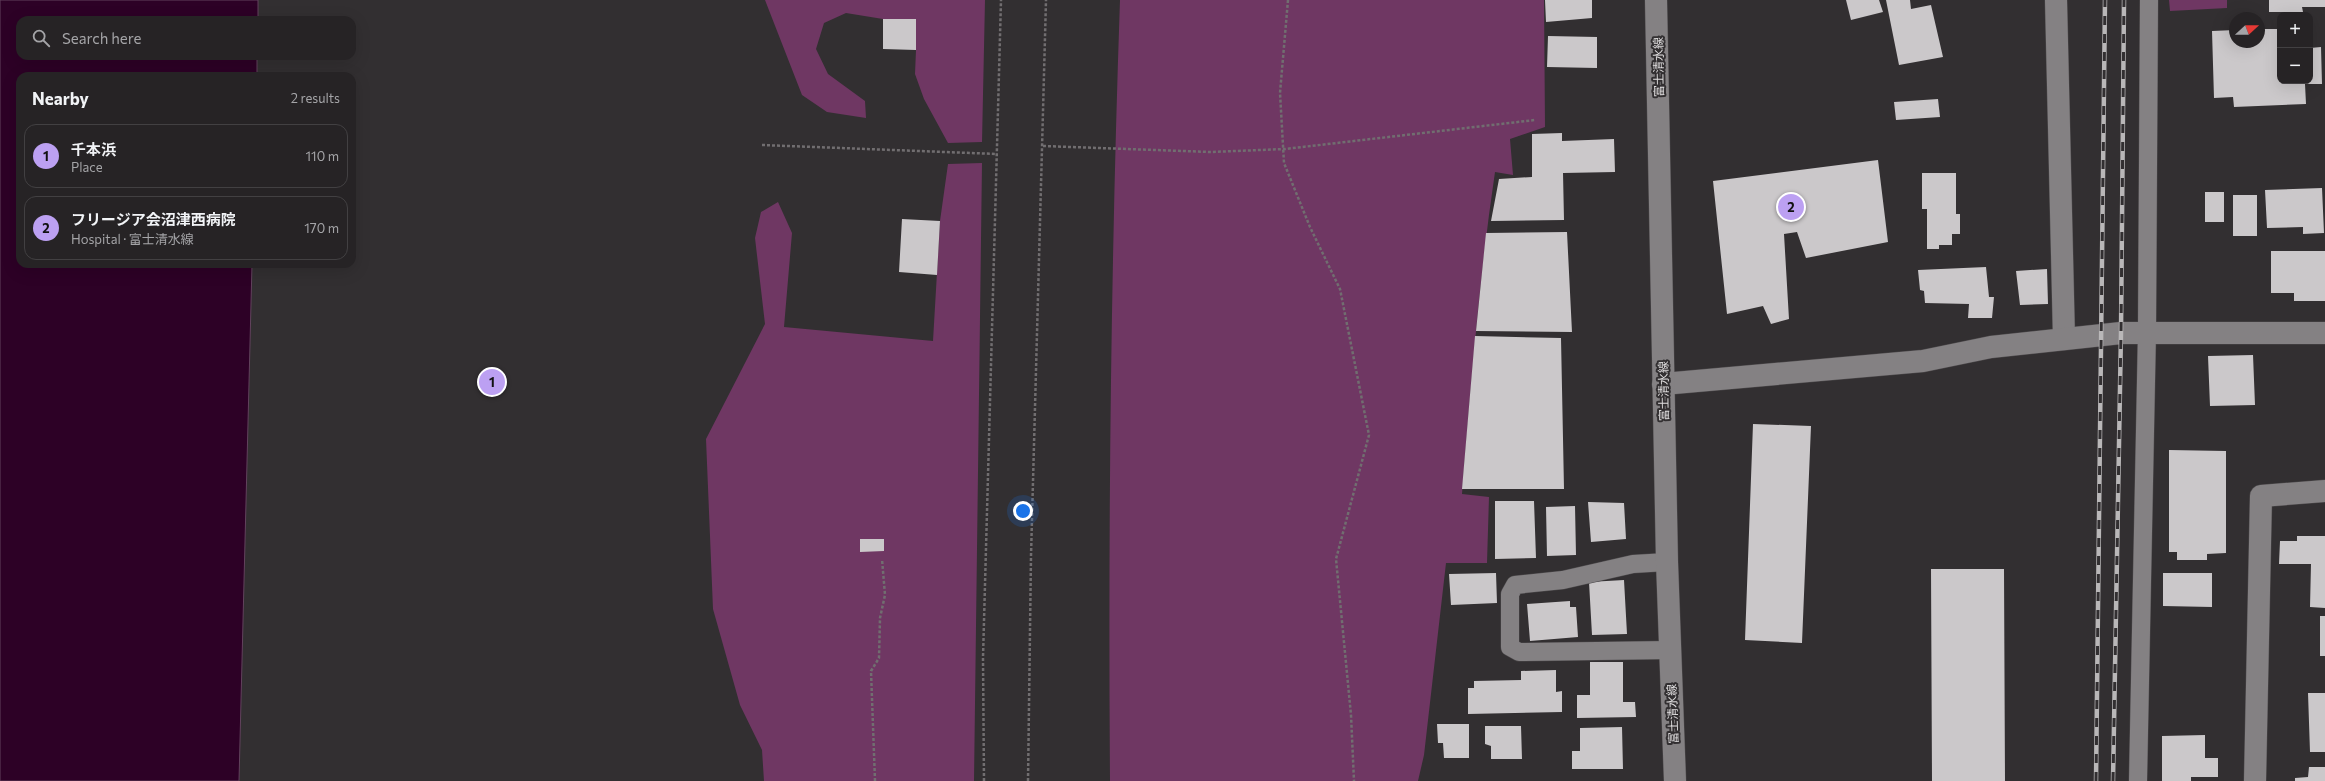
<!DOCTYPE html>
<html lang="en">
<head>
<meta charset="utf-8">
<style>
  :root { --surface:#262325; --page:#322f32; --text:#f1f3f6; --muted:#a4a4a7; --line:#424042; --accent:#bca0f2 }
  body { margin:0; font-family:Commissioner,"Noto Sans JP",sans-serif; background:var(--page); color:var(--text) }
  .controls { position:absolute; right:12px; top:12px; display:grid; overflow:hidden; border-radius:8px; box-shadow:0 4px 16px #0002 }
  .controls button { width:36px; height:36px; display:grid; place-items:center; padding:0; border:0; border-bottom:1px solid var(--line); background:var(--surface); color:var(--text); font:20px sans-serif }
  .compass { position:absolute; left:2229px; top:12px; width:36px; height:36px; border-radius:50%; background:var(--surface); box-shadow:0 4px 16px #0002; rotate:69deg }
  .you { position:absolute; left:1023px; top:511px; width:14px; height:14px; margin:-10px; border:3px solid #fff; border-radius:50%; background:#1a73e8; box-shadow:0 0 0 6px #1a73e833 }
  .badge { display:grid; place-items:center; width:26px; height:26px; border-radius:50%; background:var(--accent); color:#111; font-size:13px; font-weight:700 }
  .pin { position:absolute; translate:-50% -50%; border:2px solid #fff; box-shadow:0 1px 4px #0006 }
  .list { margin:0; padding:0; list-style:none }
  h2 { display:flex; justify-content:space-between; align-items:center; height:52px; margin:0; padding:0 16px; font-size:17px }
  h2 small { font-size:13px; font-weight:400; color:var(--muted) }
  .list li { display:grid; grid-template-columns:26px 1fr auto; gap:12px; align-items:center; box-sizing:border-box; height:64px; margin:0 8px 8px; padding:0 8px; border:1px solid var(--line); border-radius:12px }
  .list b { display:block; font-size:15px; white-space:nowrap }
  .list p { margin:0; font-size:13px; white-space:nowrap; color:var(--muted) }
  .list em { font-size:13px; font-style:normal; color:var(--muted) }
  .icon { flex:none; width:22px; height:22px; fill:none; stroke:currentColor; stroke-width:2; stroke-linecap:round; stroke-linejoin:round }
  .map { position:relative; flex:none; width:2325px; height:781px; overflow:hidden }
  .search { position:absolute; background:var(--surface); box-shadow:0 4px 16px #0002; left:16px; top:16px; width:340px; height:44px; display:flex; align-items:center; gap:10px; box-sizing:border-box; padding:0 14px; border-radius:12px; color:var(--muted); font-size:15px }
  .panel { position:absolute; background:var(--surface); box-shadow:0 4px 16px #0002; left:16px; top:72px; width:340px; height:196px; border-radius:12px }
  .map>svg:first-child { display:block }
  .green { fill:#6f3763 }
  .water { fill:#2d0126; stroke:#62435d }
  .building { fill:#cbc8ca }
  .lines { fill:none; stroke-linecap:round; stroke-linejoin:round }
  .service-casing { stroke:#4d4a4c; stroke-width:19 }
  .minor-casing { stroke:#4d4a4c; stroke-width:23 }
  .tertiary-casing { stroke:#4d4a4c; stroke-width:23 }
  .secondary-casing { stroke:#4d4a4c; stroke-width:23 }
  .path { stroke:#716e70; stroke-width:2.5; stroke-dasharray:3 2; stroke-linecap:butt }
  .service { stroke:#848183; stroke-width:18 }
  .minor { stroke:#848183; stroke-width:22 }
  .tertiary { stroke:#848183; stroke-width:22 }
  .secondary { stroke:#848183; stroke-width:22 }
  .rail-casing { stroke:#b9b7b8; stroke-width:4.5 }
  .rail { stroke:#322f31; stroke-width:3; stroke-dasharray:9; stroke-linecap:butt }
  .labels { text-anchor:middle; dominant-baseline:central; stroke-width:4; stroke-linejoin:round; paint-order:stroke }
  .street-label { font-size:12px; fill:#dfddde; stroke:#322f31 }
</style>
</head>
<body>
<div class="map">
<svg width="2325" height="781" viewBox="0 0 2325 781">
  <rect width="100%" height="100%" fill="#322f31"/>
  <path class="green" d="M765,0H985L982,142L948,143L924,99L915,74L916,50L883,19L846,13L824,23L816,49L828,74L865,101L866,118L827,112L802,95Z
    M1120,0H1544L1545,127L1510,139L1513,175L1495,172C1479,279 1471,386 1462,494L1489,497L1487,563H1446L1424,755L1418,781H1110C1108,521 1111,260 1120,0Z
    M2169,0H2227V8L2170,11Z
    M982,163L974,781H764L762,750L740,705L713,609L706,439L765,324L755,238L761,212L778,202L792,233L784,327L933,341L940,221L948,164Z"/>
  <path class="water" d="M0,0H258V20H20V56H257V76H20V264H252L239,781H0Z"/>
  <path class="building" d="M1545,0H1592V18L1546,22Z
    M1846,0H1879L1883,12L1851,20Z
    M1886,0H1910L1911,9L1931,5L1943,57L1899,65Z
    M2269,0H2325V7H2302L2303,12H2269Z
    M883,19H916V50L883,49Z
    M2259,29H2280V81H2310V48L2321,47L2322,84H2305L2306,104L2234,107L2233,97L2214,98L2212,31L2235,30V42H2259Z
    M1548,36L1597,37V68L1547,67Z
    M1938,99L1940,117L1896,120L1894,102Z
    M1562,133V141L1614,139L1615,172L1563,173L1564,220L1491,221L1499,179L1532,177V134Z
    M1878,160L1888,242L1806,258L1797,232L1784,234L1789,319L1771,324L1763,306L1727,314L1713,181Z
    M1922,173H1956V214H1960V234H1952V245H1939V249H1927V209H1922Z
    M2322,188L2324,233L2303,234V227L2267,228L2265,190Z
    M2205,192H2224V222H2205Z
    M2233,195H2257V236H2233Z
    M902,219L940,221L937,275L899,272Z
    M1567,232L1572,332L1476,331L1486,233Z
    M2271,251H2325V301H2294V293H2271Z
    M1986,267L1989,297H1994L1992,318H1968L1969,304L1925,303L1924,291L1920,290L1918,270Z
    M2047,269L2048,304L2020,305L2016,271Z
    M1475,336L1561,338L1564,489H1462Z
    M2253,355L2255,405L2210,406L2208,356Z
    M1753,424L1811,426L1802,643L1745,640Z
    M2169,450L2226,451V553L2207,554V560H2177V552H2169Z
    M1495,501H1534L1536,558L1495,559Z
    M1588,502L1624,503L1626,539L1591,542Z
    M1575,506L1576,555L1547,556L1546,507Z
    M2297,536H2325V608L2310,607L2311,564H2279L2280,541H2297Z
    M860,539H884V551L860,552Z
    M1931,569H2004L2005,781H1932Z
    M1496,573L1497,603L1451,605L1449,574Z
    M2163,573H2212V607L2163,606Z
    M1624,580L1627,634L1592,635L1589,582Z
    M1570,601V607H1576L1578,637L1530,641L1527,604Z
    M2320,616H2325V656H2320Z
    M1590,662H1623V702H1635L1636,717L1577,718V695H1590Z
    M1556,670V692L1562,691V712L1468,714V688H1474V681L1521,680V671Z
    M2308,693H2325V752H2310Z
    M1437,724H1469V758H1444L1443,743H1438Z
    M1485,726H1521L1522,759H1491V746L1485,744Z
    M1622,727L1623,769H1572V751H1580V728Z
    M2205,735V758H2218V777H2191V781H2162V736Z
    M2309,767H2325V781H2295V778L2308,777Z"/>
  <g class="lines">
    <g class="service-casing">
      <path id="service" d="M1667,562L1633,564L1563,580L1515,585L1510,594V647L1519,652L1670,650
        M2138,781L2147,331L2149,0"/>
    </g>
    <g class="minor-casing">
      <path id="minor" d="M2056,0L2064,339
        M2255,781L2261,496L2325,491"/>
    </g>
    <g class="tertiary-casing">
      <path id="tertiary" d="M1663,384L1923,361L1991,347L2121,333H2325"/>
    </g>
    <g class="secondary-casing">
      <path id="secondary" d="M1656,0L1667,562L1675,781"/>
    </g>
    <path class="path" d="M1288,0L1280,93L1284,163L1310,227L1340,289L1369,435L1336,559L1351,715L1354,781
      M762,145L997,154
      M1043,146L1211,152L1285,149L1535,120
      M875,781L871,671L879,658L880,618L885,595L882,559
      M984,781L983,658L1001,0
      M1028,781L1031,556L1046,0"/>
    <use href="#service" class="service"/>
    <use href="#minor" class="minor"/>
    <use href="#tertiary" class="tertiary"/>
    <use href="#secondary" class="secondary"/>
    <g class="rail-casing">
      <path id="rail" d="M2096,781L2105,0
        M2113,781L2121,333L2124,0"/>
    </g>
    <use href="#rail" class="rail"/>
  </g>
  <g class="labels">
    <g class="street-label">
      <text transform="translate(1658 67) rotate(-91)">富士清水線</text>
      <text transform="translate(1663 391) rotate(-91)">富士清水線</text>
      <text transform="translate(1672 714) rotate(-92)">富士清水線</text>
    </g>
  </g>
</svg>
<div class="controls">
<button>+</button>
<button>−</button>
</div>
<svg class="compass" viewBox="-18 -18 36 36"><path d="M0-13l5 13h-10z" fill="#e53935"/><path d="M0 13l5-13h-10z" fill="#a4a4a7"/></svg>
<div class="you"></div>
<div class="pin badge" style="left:492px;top:382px">1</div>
<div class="pin badge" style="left:1791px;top:207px">2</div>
<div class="search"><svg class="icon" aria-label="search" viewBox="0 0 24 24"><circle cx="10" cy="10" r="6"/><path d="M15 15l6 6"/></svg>Search here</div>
<section class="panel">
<h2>Nearby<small>2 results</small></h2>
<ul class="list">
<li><span class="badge">1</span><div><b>千本浜</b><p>Place</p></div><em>110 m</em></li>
<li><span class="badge">2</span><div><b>フリージア会沼津西病院</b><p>Hospital · 富士清水線</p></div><em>170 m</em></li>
</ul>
</section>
</div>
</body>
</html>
